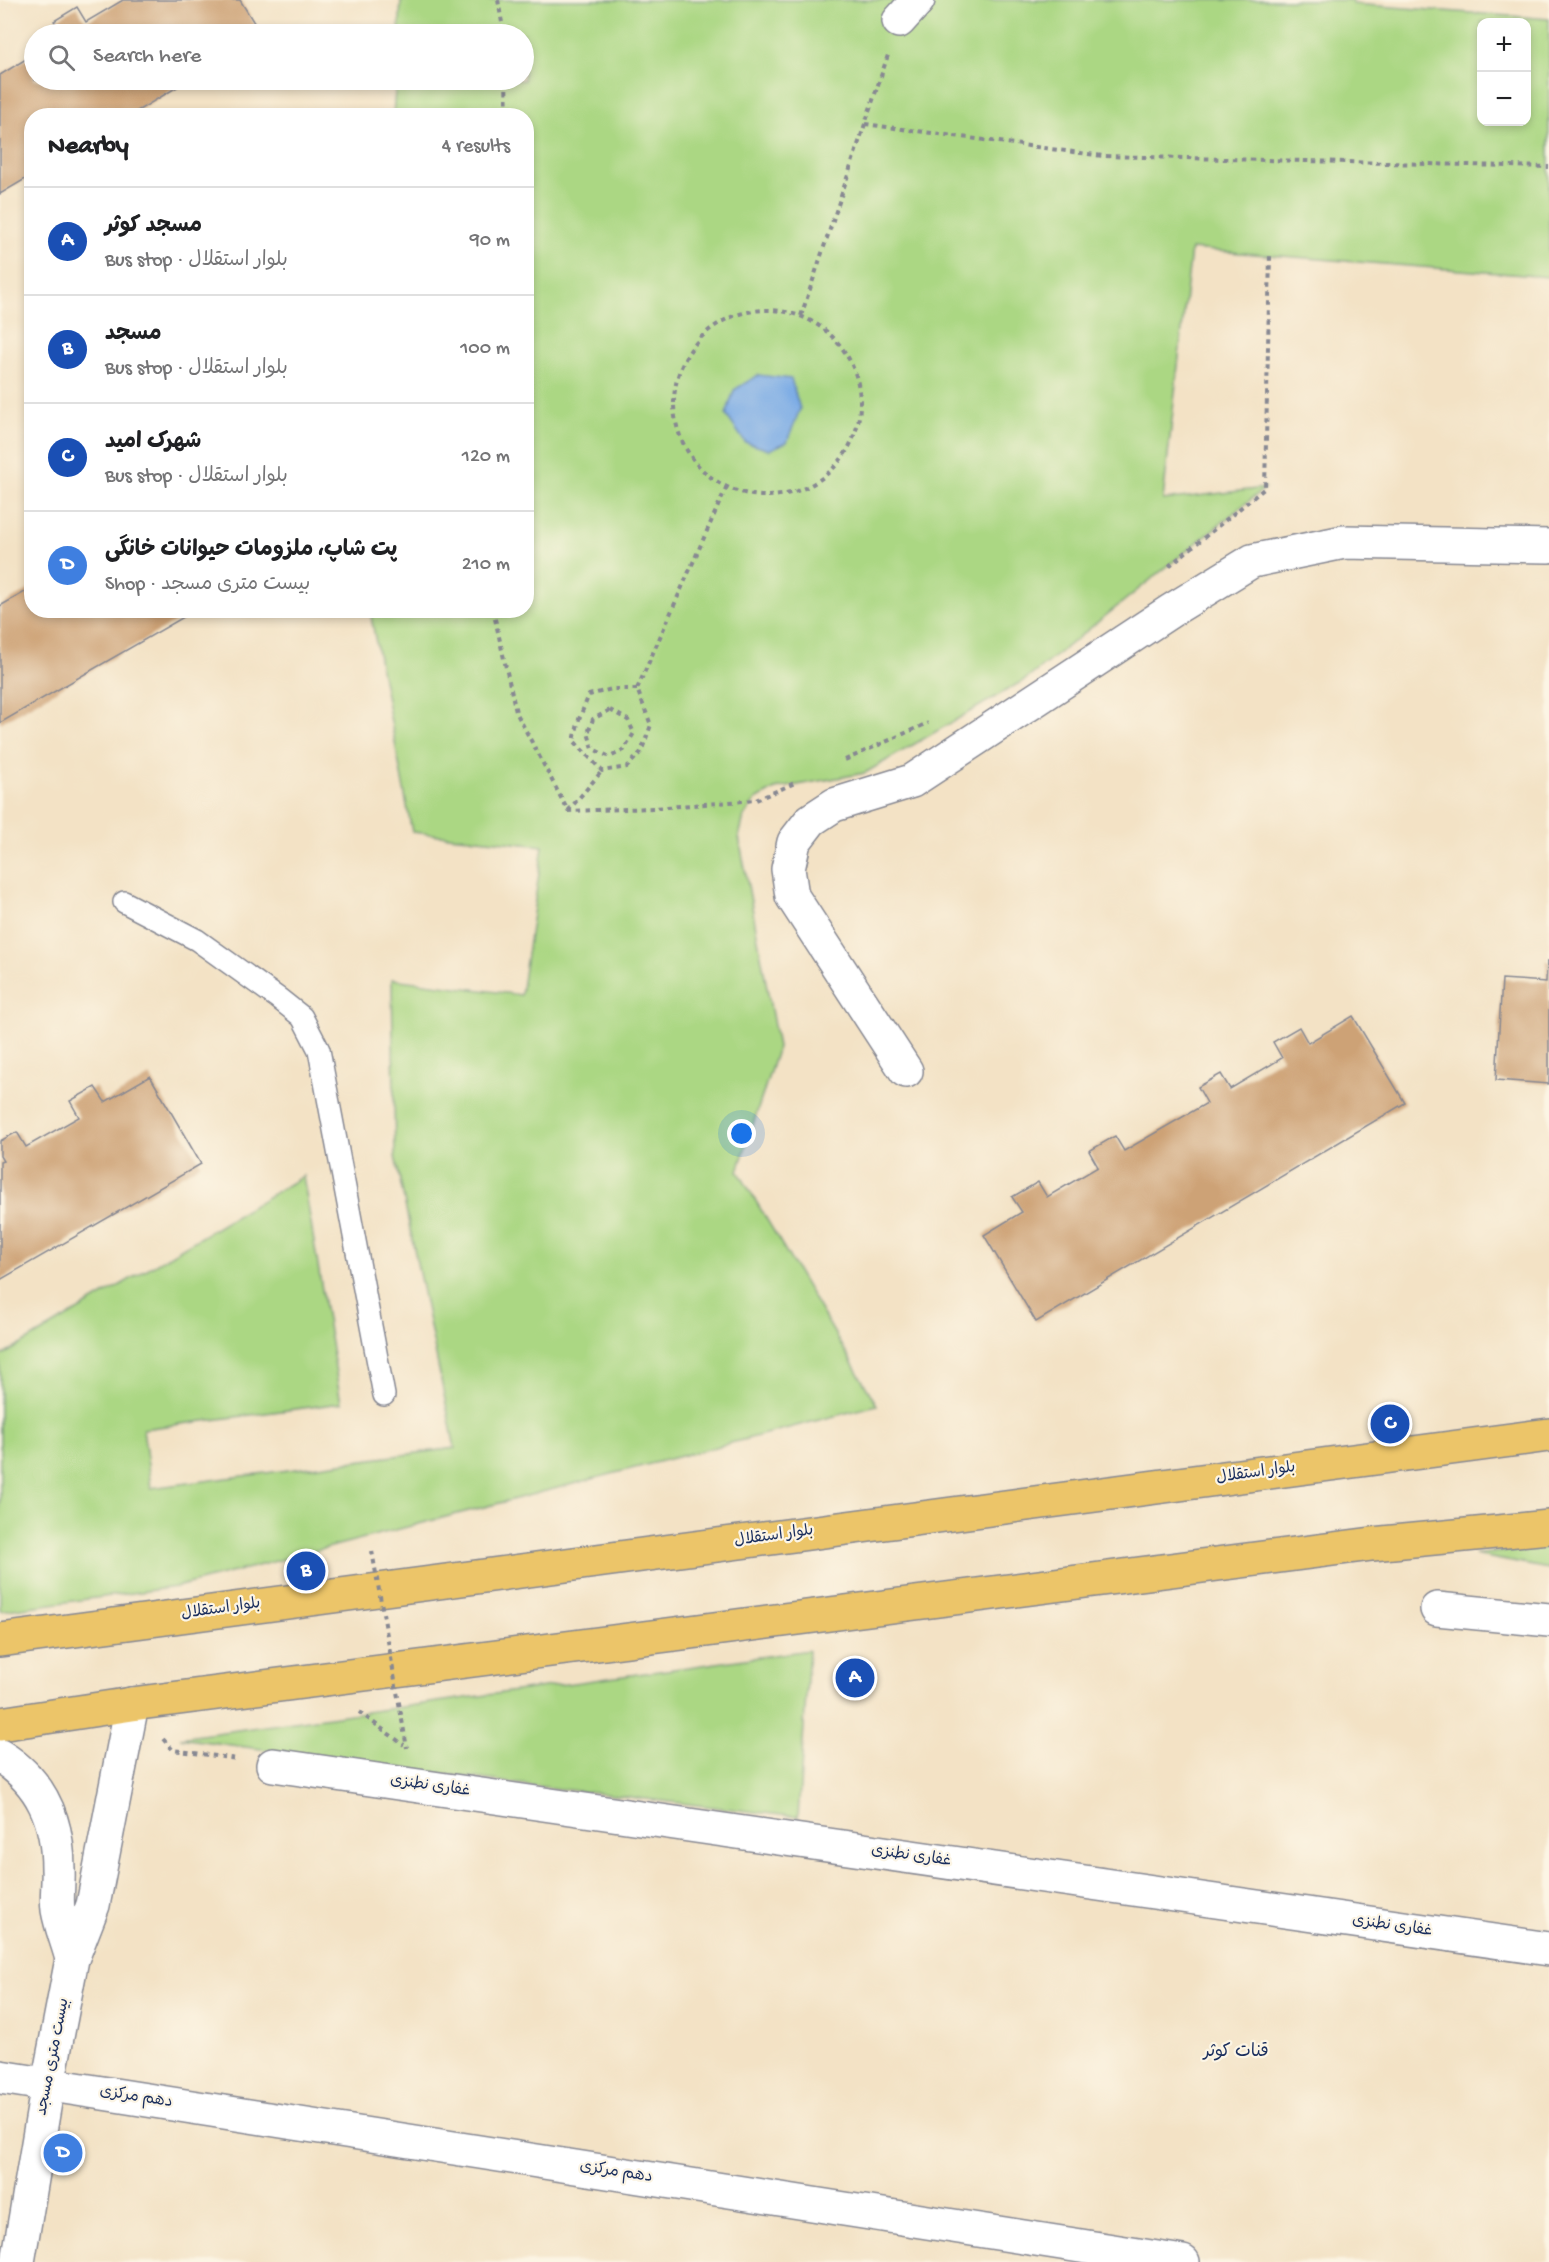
<!DOCTYPE html>
<html lang="en">
<head>
<meta charset="utf-8">
<style>
  :root { --surface:#fff; --page:#f2f2f2; --text:#202124; --muted:#757577; --line:#e0e0e0; --accent:#ea580c }
  body { margin:0; font-family:"Gochi Hand","Playpen Sans Arabic",sans-serif; background:var(--page); color:var(--text) }
  .controls { position:absolute; right:18px; top:18px; display:grid; overflow:hidden; border-radius:12px; box-shadow:0 3px 9px #0003 }
  .controls button { width:54px; height:54px; display:grid; place-items:center; padding:0; border:0; border-bottom:2px solid var(--line); background:var(--surface); color:var(--text); font:30px sans-serif }
  .you { position:absolute; left:742px; top:1134px; width:21px; height:21px; margin:-15px; border:4px solid #fff; border-radius:50%; background:#1a73e8; box-shadow:0 0 0 9px #1a73e833 }
  .badge { display:grid; place-items:center; width:39px; height:39px; border-radius:50%; background:var(--accent); color:#fff; font-size:20px; font-weight:700 }
  .pin { position:absolute; translate:-50% -50%; border:3px solid #fff; box-shadow:0 2px 6px #0006 }
  .list { margin:0; padding:0; list-style:none }
  h2 { display:flex; justify-content:space-between; align-items:center; height:78px; margin:0; padding:0 24px; font-size:26px }
  h2 small { font-size:20px; font-weight:400; color:var(--muted) }
  .list li { display:grid; grid-template-columns:39px 1fr auto; gap:18px; align-items:center; box-sizing:border-box; height:108px; padding:0 24px; border-top:2px solid var(--line) }
  .list b { display:block; font-size:22px; white-space:nowrap }
  .list p { margin:0; font-size:20px; white-space:nowrap; color:var(--muted) }
  .list em { font-size:20px; font-style:normal; color:var(--muted) }
  .icon { flex:none; width:33px; height:33px; fill:none; stroke:currentColor; stroke-width:2; stroke-linecap:round; stroke-linejoin:round }
  .map { position:relative; flex:none; width:1549px; height:2262px; overflow:hidden }
  .search { position:absolute; background:var(--surface); box-shadow:0 3px 9px #0003; left:24px; top:24px; width:510px; height:66px; display:flex; align-items:center; gap:15px; box-sizing:border-box; padding:0 21px; border-radius:33px; color:var(--muted); font-size:22px }
  .panel { position:absolute; background:var(--surface); box-shadow:0 3px 9px #0003; left:24px; top:108px; width:510px; height:510px; border-radius:24px }
  .map>svg:first-child { display:block }
  .green { fill:#abd783; stroke:#638370; stroke-width:1.5; fill-rule:evenodd }
  .water { fill:#79aae5; stroke:#4a6ca2; stroke-width:1.5 }
  .building { fill:#cda276 }
  .lines { fill:none; stroke-linecap:round; stroke-linejoin:round }
  .service-casing { stroke:#878892; stroke-width:24 }
  .minor-casing { stroke:#878892; stroke-width:36 }
  .primary-casing { stroke:#878892; stroke-width:36 }
  .path { stroke:#878892; stroke-width:4; stroke-dasharray:4.5 4.5; stroke-linecap:butt }
  .service { stroke:#fff; stroke-width:21 }
  .minor { stroke:#fff; stroke-width:33 }
  .primary { stroke:#ecc569; stroke-width:33 }
  .path-bridge { stroke:#878892; stroke-width:4; stroke-dasharray:4.5 4.5; stroke-linecap:butt }
  .labels { text-anchor:middle; dominant-baseline:central; stroke-width:4.5; stroke-linejoin:round; paint-order:stroke }
  .street-label { font-size:16px; fill:#1b2f5e; stroke:#fcf5e5 }
  .neighbourhood-label { font-size:18px; fill:#1b2f5e; stroke:#fcf5e5 }
</style>
</head>
<body>
<div class="map">
<svg width="1549" height="2262" viewBox="0 0 1549 2262">
  <rect width="100%" height="100%" fill="#fcf5e5"/>
  <filter id="ink" filterUnits="userSpaceOnUse"><feTurbulence type="fractalNoise" baseFrequency=".0167" numOctaves="2"/><feDisplacementMap in="SourceGraphic" scale="12" xChannelSelector="R" yChannelSelector="G"/><feConvolveMatrix kernelMatrix="1 2 1 2 8 2 1 2 1" color-interpolation-filters="sRGB"/></filter>
  <filter id="wash" filterUnits="userSpaceOnUse"><feTurbulence type="fractalNoise" baseFrequency=".008" numOctaves="4" result="noise"/><feDisplacementMap in="SourceGraphic" scale="24" xChannelSelector="R" yChannelSelector="G"/><feGaussianBlur stdDeviation="1.35" result="paint"/><feColorMatrix in="noise" values="0 0 0 0 0 0 0 0 0 0 0 0 0 0 0 0 0 1.4 0 .05"/><feComposite in="paint" operator="in"/></filter>
  <g filter="url(#wash)">
    <rect width="100%" height="100%" fill="#f3e2c5"/>
    <path class="green" d="M401,0H1352L1353,4L1549,19V277L1191,249L1163,500L1265,488L1028,678L865,773L775,789L756,800L744,816L739,837L778,1047L738,1171L877,1405L176,1587L0,1611V1357L303,1176L341,1403L143,1429L151,1488L455,1448L395,1156L392,979L521,995L543,846L412,832L370,611L526,610V116L393,115L396,80H524V34H399ZM1482,22H1526V122H1482Z
      M1549,1546V1569L1475,1555Z
      M809,1650L798,1817L518,1784L180,1738Z"/>
    <path class="water" d="M758,375L791,379L800,409L787,442L769,450L745,442L726,415L734,390Z"/>
    <g id="blocks">
      <path class="building" d="M123,0H240L261,34H63L54,21L77,7L86,22Z
        M34,54V80H189L129,116H32V175L0,194V75Z
        M32,588V610H196L0,723V606Z
        M1547,961H1549V1084L1496,1080L1502,979L1546,982Z
        M1353,1016L1405,1103L1036,1322L984,1235L1022,1212L1012,1197L1038,1182L1047,1197L1098,1167L1089,1151L1115,1136L1124,1151L1207,1103L1198,1087L1221,1074L1230,1089L1282,1058L1273,1042L1299,1027L1308,1043Z
        M150,1076L201,1164L0,1280V1162L3,1161L0,1156V1141L17,1132L26,1147L79,1117L70,1101L95,1087L105,1102Z"/>
    </g>
  </g>
  <g filter="url(#ink)">
    <use href="#blocks" fill-opacity="0" stroke="#878892" stroke-width="1.5"/>
    <g class="lines">
      <g class="service-casing">
        <path id="service" d="M124,902L197,940L278,998L302,1017L319,1050L384,1395"/>
      </g>
      <g class="minor-casing">
        <path id="minor" d="M899,21L918,0
          M906,1071L792,896L788,869L794,842L811,820L834,805L912,781L1172,610L1252,561L1344,542L1549,546
          M1437,1609L1549,1620
          M0,1756C42,1782 58,1820 58,1869C59,1882 56,1897 58,1910C61,1927 68,1943 72,1959
          M273,1765L1549,1949
          M0,2077L1183,2262
          M18,2262L48,2084L72,1959L93,1905L132,1704"/>
      </g>
      <g class="primary-casing">
        <path id="primary" d="M0,1640L1549,1435
          M0,1724L132,1704L1372,1544L1549,1527"/>
      </g>
      <path class="path" d="M498,0L504,34
        M506,80L507,116
        M865,124L1103,156L1549,167
        M674 403a93 93 0 1 1 186 0a93 93 0 1 1-186 0Z
        M801,316L888,55
        M1169,566L1265,488L1270,254
        M493,610L516,712L568,811L654,808L756,800L797,782
        M637,689H612L589,695L579,719L574,741L602,771L627,767L641,752L651,725L637,689L726,488
        M610,710L628,720L634,733L624,750L610,757L593,749L588,733L593,719Z
        M845,760L928,723
        M568,811L602,771
        M359,1712L404,1745
        M163,1739L173,1750L237,1759"/>
      <use href="#service" class="service"/>
      <use href="#minor" class="minor"/>
      <use href="#primary" class="primary"/>
      <path class="path-bridge" d="M372,1551L407,1748"/>
    </g>
  </g>
  <g class="labels">
    <g class="street-label">
      <text transform="translate(1256 1474) rotate(-8)">بلوار استقلال</text>
      <text transform="translate(774 1537) rotate(-8)">بلوار استقلال</text>
      <text transform="translate(221 1610) rotate(-8)">بلوار استقلال</text>
      <text transform="translate(430 1787) rotate(8)">غفاری نطنزی</text>
      <text transform="translate(911 1857) rotate(8)">غفاری نطنزی</text>
      <text transform="translate(1392 1927) rotate(8)">غفاری نطنزی</text>
      <text transform="translate(54 2057) rotate(-79)">بیست متری مسجد</text>
      <text transform="translate(136 2098) rotate(9)">دهم مرکزی</text>
      <text transform="translate(616 2173) rotate(9)">دهم مرکزی</text>
    </g>
    <g class="neighbourhood-label">
      <text x="1236" y="2052">قنات کوثر</text>
    </g>
  </g>
</svg>
<div class="controls">
<button>+</button>
<button>−</button>
</div>
<div class="you"></div>
<div class="pin badge" style="left:855px;top:1678px;background:#1a4fb4">A</div>
<div class="pin badge" style="left:306px;top:1571px;background:#1a4fb4">B</div>
<div class="pin badge" style="left:1390px;top:1424px;background:#1a4fb4">C</div>
<div class="pin badge" style="left:63px;top:2153px;background:#3f7fe0">D</div>
<div class="search"><svg class="icon" aria-label="search" viewBox="0 0 24 24"><circle cx="10" cy="10" r="6"/><path d="M15 15l6 6"/></svg>Search here</div>
<section class="panel">
<h2>Nearby<small>4 results</small></h2>
<ul class="list">
<li><span class="badge" style="background:#1a4fb4">A</span><div><b>مسجد کوثر</b><p>Bus stop · بلوار استقلال</p></div><em>90 m</em></li>
<li><span class="badge" style="background:#1a4fb4">B</span><div><b>مسجد</b><p>Bus stop · بلوار استقلال</p></div><em>100 m</em></li>
<li><span class="badge" style="background:#1a4fb4">C</span><div><b>شهرک امید</b><p>Bus stop · بلوار استقلال</p></div><em>120 m</em></li>
<li><span class="badge" style="background:#3f7fe0">D</span><div><b>پت شاپ، ملزومات حیوانات خانگی</b><p>Shop · بیست متری مسجد</p></div><em>210 m</em></li>
</ul>
</section>
</div>
</body>
</html>
